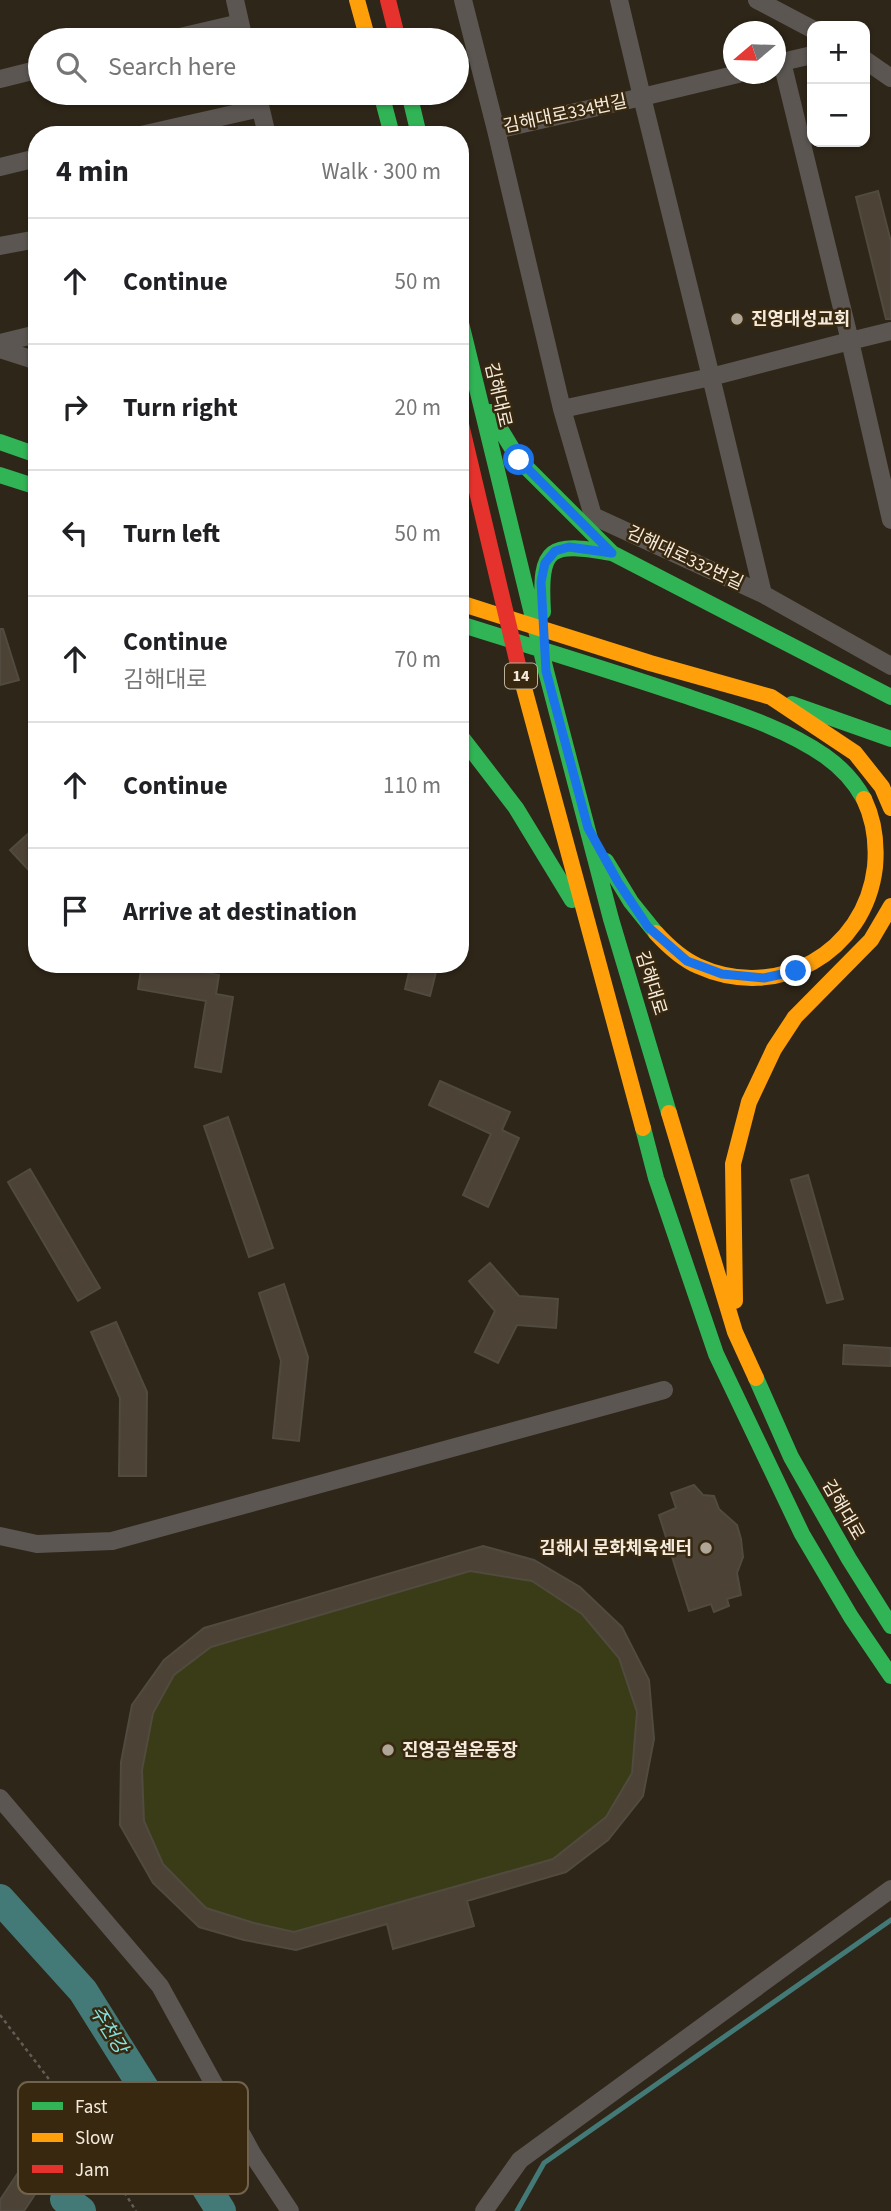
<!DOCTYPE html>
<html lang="en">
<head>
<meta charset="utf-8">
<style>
  :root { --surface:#fff; --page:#f6f6f6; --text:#202124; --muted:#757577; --line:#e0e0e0 }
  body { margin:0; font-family:"Source Sans 3","Noto Sans KR",sans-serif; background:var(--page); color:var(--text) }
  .controls { position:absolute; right:21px; top:21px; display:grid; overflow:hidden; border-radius:14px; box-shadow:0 2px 5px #0004 }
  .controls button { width:63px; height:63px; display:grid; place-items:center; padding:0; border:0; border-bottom:2px solid var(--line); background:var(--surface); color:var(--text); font:35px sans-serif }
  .compass { position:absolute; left:723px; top:21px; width:63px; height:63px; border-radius:50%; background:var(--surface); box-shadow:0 2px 5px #0004; rotate:251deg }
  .stop { position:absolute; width:21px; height:21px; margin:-16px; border:5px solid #1a73e8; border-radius:50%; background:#fff }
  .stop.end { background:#1a73e8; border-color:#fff; box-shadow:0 2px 7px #0008 }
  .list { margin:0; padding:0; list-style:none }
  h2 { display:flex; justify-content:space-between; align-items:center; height:91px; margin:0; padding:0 28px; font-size:30px }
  h2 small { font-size:23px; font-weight:400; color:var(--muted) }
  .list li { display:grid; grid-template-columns:46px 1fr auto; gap:21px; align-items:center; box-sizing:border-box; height:126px; padding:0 28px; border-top:2px solid var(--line) }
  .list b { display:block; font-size:26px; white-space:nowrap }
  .list p { margin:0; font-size:23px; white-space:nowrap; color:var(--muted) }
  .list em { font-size:23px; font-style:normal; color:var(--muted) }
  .icon { flex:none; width:38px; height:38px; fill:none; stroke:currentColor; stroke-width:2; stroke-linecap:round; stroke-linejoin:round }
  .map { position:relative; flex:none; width:891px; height:2211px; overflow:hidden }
  .search { position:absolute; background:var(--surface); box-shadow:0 2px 5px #0004; left:28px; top:28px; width:441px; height:77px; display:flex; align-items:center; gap:18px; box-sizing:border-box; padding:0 24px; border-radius:38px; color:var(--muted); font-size:26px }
  .panel { position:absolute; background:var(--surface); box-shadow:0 2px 5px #0004; left:28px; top:126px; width:441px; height:847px; border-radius:28px }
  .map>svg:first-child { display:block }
  .green { fill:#3a3c17 }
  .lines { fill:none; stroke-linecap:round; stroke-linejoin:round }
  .stream { stroke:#437a78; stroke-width:5 }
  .river { stroke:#437a78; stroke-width:30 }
  .building { fill:#4c4336; stroke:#514a3f; stroke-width:2; fill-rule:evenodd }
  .path { stroke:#625d56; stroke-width:2.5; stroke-dasharray:3.5 3.5; stroke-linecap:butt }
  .street { stroke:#5b5652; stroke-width:18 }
  .fast { stroke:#30b455; stroke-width:16 }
  .slow { stroke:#ff9f0a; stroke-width:16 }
  .jam { stroke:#e5322d; stroke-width:16 }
  .route { stroke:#1a73e8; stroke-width:9 }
  .poi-dot { fill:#afa698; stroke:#37280f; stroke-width:2.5 }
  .labels { text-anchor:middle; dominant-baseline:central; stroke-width:5; stroke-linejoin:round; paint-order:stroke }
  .shield { fill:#37280f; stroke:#bcb09f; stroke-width:2 }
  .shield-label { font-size:16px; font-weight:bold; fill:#f5ebdd }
  .street-label { font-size:18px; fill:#f5ebdd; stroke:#37280f }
  .poi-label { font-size:18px; font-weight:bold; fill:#f5ebdd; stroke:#37280f; text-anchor:start }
  .water-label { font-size:19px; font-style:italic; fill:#82e4e3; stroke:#37280f }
  .key { fill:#37280f; stroke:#70624d; stroke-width:2 }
  .key-label { font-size:19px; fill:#f5ebdd }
</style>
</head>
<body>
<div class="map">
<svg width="891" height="2211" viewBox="0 0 891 2211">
  <rect width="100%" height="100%" fill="#2e2618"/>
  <path class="green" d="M483,1546L534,1560L580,1587L622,1627L649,1680L654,1739L643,1796L608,1840L566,1872L467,1900L474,1926L393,1949L386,1924L296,1950L244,1940L199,1927L153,1883L121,1762L132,1705L204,1628Z"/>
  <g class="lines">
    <path class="stream" d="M517,2211L544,2163L891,1920"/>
    <path class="river" d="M0,1899L83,1991L221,2211
      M65,2199L81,2211"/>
  </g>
  <path class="building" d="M878,191L891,242V319H886L856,197Z
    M0,629H3L19,680L0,685Z
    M30,832L37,840V879L10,850Z
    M142,964H158L219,975L216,994L233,997L221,1072L195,1067L206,1001L138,989Z
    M411,964H438L430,996L405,989Z
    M440,1081L510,1112L502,1130L519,1138L488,1207L463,1195L491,1134L429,1105Z
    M228,1117L273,1248L249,1257L204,1126Z
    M30,1169L100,1288L78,1301L8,1182Z
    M808,1175L843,1299L827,1303L791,1180Z
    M490,1263L519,1296L558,1299L556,1328L517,1325L498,1363L475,1352L495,1311L469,1281Z
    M284,1284L308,1357L299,1441L273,1438L281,1361L259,1293Z
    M116,1322L147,1392L146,1476H119L120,1398L91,1332Z
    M844,1345L891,1348V1366L843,1364Z
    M694,1485L703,1495L714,1496L719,1509L737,1525L741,1539L743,1557L737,1573L741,1595L727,1599L729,1606L714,1612L711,1604L689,1611L659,1515L676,1508L671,1493Z
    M483,1546L534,1560L580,1587L622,1627L649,1680L654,1739L643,1796L608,1840L566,1872L467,1901L474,1926L393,1949L387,1924L296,1950L244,1940L199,1927L153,1883L120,1825L121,1762L132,1705L164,1660L204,1628ZM470,1571L532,1581L582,1614L619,1658L637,1712L632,1773L606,1817L553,1859L294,1932L254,1923L206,1908L163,1864L144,1821L142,1770L153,1713L174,1675L211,1647Z
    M33,2150L55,2164L24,2211H0V2200Z"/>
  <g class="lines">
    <path class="path" d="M0,2015L77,2116L136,2211"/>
    <path class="street" d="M235,0L244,40
      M463,0L496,130L642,97L619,0
      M757,0L812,29
      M167,40L240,23
      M865,60L891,78
      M0,79L40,69
      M257,93L267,135
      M496,130L562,409L711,377L642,97L738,74
      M141,135L260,108
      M0,167L37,158
      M0,246L37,239
      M891,331L850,341L891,520
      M0,343L37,334
      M0,349L37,361
      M562,409L593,516L763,594L711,377L850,341L782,62L812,55
      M763,594L891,666
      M0,1536L37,1544L112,1541L664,1390
      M0,1798L160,1986L253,2155L290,2211
      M484,2211L520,2160L891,1889"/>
    <path class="fast" d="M381,93L392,135
      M409,93L419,135
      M460,319L546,671L611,919L669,1113
      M490,412L519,460L612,553L891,697
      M0,442L37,455
      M0,475L37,487
      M543,612C539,545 550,542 612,553
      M460,624C536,648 613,671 689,697C735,713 785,728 825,756C842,768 854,781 864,799
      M792,704L891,739
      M460,735L516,808L572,900
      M606,861L631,902L656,933
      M643,1128L656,1178L716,1354L802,1534L851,1617L891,1676
      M756,1378L791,1457L849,1559L891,1626"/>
    <path class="slow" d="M357,0L368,40
      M460,603L650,663L771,697L855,753L882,787L891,808
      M520,673L643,1128
      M656,933C668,946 682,959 698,966C777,1002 865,953 875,867C877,845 874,820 864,799
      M669,1113L735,1332L756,1378
      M735,1301L733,1164L749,1102L774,1049L795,1017L871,940L891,906"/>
    <path class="jam" d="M388,0L398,40
      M460,420L520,673"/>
  </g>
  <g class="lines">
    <path class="route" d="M519,460L612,553L569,547L555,551L545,563L541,582L546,671L588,828L618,882L648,927L687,961L722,974L764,978L796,971"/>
  </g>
  <g class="poi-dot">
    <circle cx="737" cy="319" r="7"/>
    <circle cx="706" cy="1548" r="7"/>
    <circle cx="388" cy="1750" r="7"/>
  </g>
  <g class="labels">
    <rect class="shield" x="505" y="663.5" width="32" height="25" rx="5"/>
    <g class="shield-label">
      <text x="521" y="676">14</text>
    </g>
    <g class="street-label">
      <text transform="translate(565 114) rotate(-12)">김해대로334번길</text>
      <text transform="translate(498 395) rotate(77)">김해대로</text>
      <text transform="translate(685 558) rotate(25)">김해대로332번길</text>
      <text transform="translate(651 983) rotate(73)">김해대로</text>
      <text transform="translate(843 1510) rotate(60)">김해대로</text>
    </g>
    <g class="poi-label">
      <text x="751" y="319">진영대성교회</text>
      <text x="692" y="1548" text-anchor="end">김해시 문화체육센터</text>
      <text x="402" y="1750">진영공설운동장</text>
    </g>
    <g class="water-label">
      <text transform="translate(108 2030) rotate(58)">주천강</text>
    </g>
  </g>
  <rect x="18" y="2082" width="230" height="112" rx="10" class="key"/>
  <rect x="32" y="2102" width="31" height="8" fill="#30b455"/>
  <rect x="32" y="2133" width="31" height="9" fill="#ff9f0a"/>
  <rect x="32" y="2165" width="31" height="8" fill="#e5322d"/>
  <g class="key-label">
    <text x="75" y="2113">Fast</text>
    <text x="75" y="2144">Slow</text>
    <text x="75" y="2176">Jam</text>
  </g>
</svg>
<div class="controls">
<button>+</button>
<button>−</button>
</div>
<svg class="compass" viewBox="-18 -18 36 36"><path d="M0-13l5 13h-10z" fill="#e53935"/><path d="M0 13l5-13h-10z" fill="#757577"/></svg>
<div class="stop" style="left:519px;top:460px"></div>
<div class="stop end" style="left:796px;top:971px"></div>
<div class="search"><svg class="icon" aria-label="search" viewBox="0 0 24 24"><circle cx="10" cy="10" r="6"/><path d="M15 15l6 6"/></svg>Search here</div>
<section class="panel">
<h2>4 min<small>Walk · 300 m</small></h2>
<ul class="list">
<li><svg class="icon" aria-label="ahead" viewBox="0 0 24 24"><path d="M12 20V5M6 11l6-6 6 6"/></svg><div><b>Continue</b></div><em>50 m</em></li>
<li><svg class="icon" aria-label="right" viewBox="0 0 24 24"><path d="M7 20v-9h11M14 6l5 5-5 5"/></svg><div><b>Turn right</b></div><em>20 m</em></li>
<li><svg class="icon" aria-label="left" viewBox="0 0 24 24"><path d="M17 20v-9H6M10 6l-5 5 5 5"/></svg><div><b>Turn left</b></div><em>50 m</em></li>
<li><svg class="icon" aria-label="ahead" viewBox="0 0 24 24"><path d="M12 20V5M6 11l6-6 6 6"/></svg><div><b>Continue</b><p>김해대로</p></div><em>70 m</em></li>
<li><svg class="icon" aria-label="ahead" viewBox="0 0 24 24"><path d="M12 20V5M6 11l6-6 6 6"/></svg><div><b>Continue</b></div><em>110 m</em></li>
<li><svg class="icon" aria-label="arrive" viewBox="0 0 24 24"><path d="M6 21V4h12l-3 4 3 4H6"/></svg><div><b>Arrive at destination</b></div></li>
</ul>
</section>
</div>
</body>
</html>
